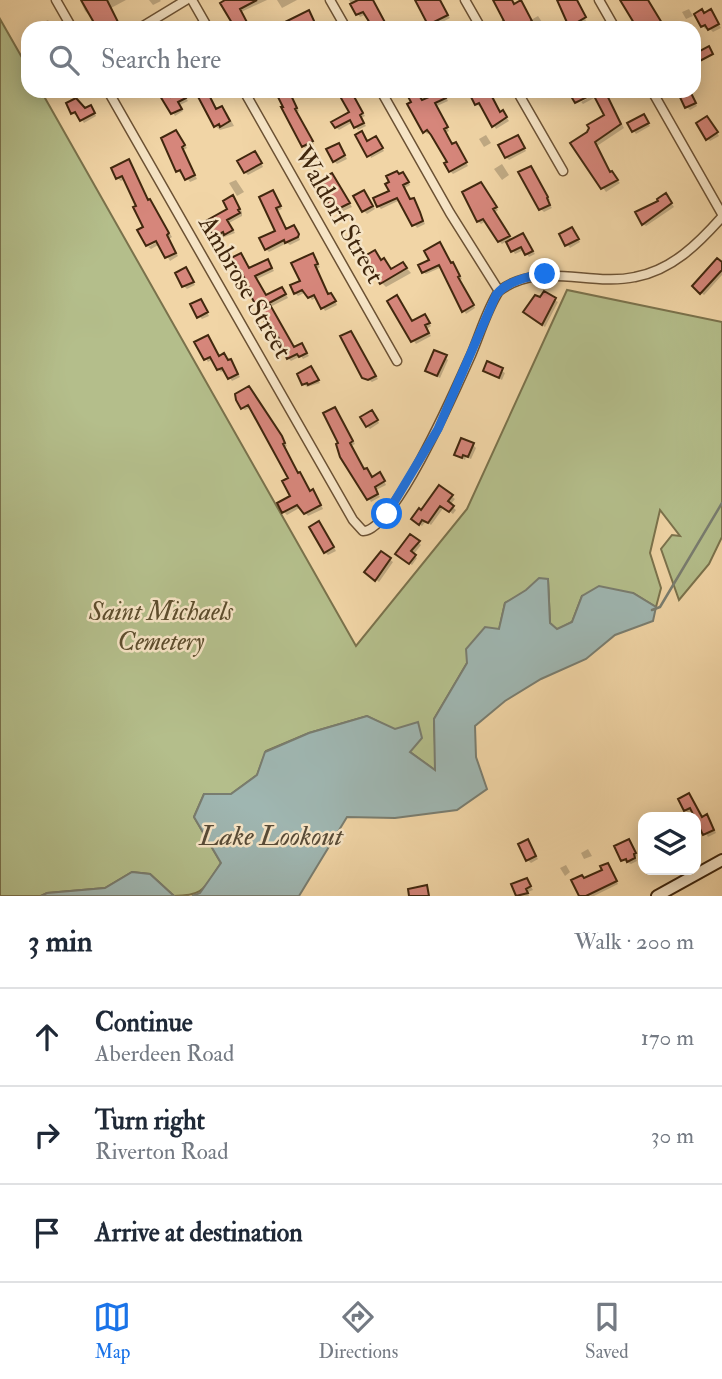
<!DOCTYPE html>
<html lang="en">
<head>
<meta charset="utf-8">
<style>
  :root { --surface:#fff; --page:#f2f2f3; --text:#1f2937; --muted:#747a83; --line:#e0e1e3; --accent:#1a73e8 }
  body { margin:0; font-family:"IM FELL Double Pica",serif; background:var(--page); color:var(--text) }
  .controls { position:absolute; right:21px; bottom:21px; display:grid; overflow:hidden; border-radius:14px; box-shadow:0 4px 18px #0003 }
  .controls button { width:63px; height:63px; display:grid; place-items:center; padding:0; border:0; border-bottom:2px solid var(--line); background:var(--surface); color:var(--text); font:35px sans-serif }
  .stop { position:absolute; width:21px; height:21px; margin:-16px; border:5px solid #1a73e8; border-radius:50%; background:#fff }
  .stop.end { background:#1a73e8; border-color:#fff; box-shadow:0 2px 7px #0008 }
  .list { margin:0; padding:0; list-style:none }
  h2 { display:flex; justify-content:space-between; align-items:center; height:91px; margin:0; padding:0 28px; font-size:30px }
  h2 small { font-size:23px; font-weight:400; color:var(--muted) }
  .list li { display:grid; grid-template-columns:46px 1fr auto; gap:21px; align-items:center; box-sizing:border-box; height:98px; padding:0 28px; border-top:2px solid var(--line) }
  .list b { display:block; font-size:26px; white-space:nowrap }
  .list p { margin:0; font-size:23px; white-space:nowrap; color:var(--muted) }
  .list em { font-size:23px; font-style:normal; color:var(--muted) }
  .icon { flex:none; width:38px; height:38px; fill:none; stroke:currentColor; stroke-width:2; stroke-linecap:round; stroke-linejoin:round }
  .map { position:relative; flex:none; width:722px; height:896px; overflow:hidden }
  .search { position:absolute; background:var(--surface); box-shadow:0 4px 18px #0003; left:21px; right:21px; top:21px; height:77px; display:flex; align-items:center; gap:18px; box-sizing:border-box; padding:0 24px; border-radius:21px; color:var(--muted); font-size:26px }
  .sheet { height:385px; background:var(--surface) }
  nav { display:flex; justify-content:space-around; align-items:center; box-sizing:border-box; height:98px; border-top:2px solid var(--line); background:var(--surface); font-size:19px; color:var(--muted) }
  nav a { display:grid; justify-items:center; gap:4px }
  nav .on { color:var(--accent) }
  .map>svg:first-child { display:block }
  .green { fill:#b4be8b; stroke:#7a724c; stroke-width:2 }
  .water { fill:#9fb6b1; stroke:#797d70; stroke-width:2 }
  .shadow { fill:#0003 }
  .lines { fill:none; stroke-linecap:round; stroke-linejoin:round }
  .stream { stroke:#797d70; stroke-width:2.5 }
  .building { fill:#d6867b; stroke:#40270e; stroke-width:2 }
  .street-casing { stroke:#6c5234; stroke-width:11 }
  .secondary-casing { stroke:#40270e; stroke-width:14 }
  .street { stroke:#f6e4c5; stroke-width:8 }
  .secondary { stroke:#f6e4c5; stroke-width:10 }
  .route { stroke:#1a73e8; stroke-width:9 }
  .labels { text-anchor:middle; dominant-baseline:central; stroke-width:5; stroke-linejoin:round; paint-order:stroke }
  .street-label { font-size:26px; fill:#40270e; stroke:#f6e4c5 }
  .park-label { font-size:26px; font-style:italic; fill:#5d4d2d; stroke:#f6e4c5 }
  .water-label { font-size:28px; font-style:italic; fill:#584b37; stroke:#f6e4c5 }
</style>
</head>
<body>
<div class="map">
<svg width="722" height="896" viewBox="0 0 722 896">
  <rect width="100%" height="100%" fill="#f1d5a6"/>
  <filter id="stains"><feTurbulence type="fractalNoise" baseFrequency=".00286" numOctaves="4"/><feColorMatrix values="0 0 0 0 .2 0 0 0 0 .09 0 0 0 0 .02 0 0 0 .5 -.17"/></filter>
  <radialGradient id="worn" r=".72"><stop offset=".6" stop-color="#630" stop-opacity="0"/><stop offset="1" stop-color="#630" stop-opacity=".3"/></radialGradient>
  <path class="green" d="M0,19L28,68V91H41L356,646L467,509L567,290L722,322V537L709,564L679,600L661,549L672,535L680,536L660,510L650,553L661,588L656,607L633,593L582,596L572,622L557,630L550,623L548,580L505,603L499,630L467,663L434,719L436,771L410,752L395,730L367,716L309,733L266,751L257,775L231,794H204L194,817L221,863C204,887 206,896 174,896L150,874L132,872L105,888L47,893L41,896H0Z"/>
  <path class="water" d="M539,578L548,579L550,623L557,629L572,622L582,596L599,586L633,593L656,607L653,621L615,635L586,659L541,679L505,701L475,726L476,757L487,789L457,810L395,818L347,817L299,896H192L200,893L221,863L194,817L204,794H231L257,775L265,752L309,733L367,716L395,729L418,722L422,738L410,752L435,770L434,719L467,663L466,649L485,627L499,629L505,603L526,590Z
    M132,872L150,874L174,896H41L47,893L105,888Z"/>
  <path class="shadow" d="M80,0H126L111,8L120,26L115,28H99L91,13L88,14L85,11Z
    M149,0H160L161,1L153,5Z
    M228,0H267L241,12L250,28H236Z
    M277,0H297L282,8Z
    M349,0H373L367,14L360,17Z
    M415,0H429L442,6L450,18L433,27Z
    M495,0H512L515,5L521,2L531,20L538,16L544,25L539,28H507Z
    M559,0H577L589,28H571Z
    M689,9L693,16L686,19L682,12Z
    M309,12L317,26L290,28Z
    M713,14L721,28L713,32L708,27L705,29L703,26L705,15Z
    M48,20L53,28H37L36,26Z
    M161,91H167L171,99L182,93L188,101L180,105L183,111L175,116Z
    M203,91L210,95L218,110L222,108L227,113L234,126L220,130L215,126Z
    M276,91H289L299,111L296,112L314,144L306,149L303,146Z
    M338,91H350L365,116L361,118L366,126L358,130L353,122L339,130L336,127L334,123L351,113Z
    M406,91H417L423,102L442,92L445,95L448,101L437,106L449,131L445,133L453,145L458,147L468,166L453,174L450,171L449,163L431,132L427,134L425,131L413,103Z
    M478,91H491L501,113L503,112L509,121L496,129L483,105L480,107L477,104Z
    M547,91H558L559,94L552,98Z
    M601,91H605L624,128L597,146L611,173L620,183L606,192L572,144L588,133L606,116L596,97L583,104L581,102Z
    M687,91L691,93L697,106L690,110L687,107Z
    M68,104L93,110L96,116L84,123L78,114L75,115L73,113Z
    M646,119L650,126L636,134L629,124Z
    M710,121L719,136L710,141L707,138Z
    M176,132L187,148L183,150L197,179L190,182L183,172L181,174L178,171Z
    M362,133L368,142L378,141L384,151L371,158Z
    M486,135L491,143L484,147L479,139Z
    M518,137L526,151L509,160L506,157Z
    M341,148L347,159L337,164L334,161Z
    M258,156L263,167L248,175L245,172Z
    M128,161L149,201L153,205L172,237L169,239L178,256L170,261L160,244L151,249L148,247L164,238L146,227L125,179L121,181L117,178Z
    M502,164L509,175L502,180L494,169Z
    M533,171L550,200L548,201L552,208L544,212L541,209Z
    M399,176L406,177L410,185L405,188L411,201L416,203L425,224L417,228L400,200L381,209L378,206L391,192Z
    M335,178L352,207L337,214L334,211Z
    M236,180L244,192L237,196L229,183Z
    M484,187L498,210L494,213L512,240L525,238L535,254L529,257L524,250L515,254L507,241L502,244L499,241L486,221L481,224L478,221Z
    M364,192L375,209L367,214L364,211Z
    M275,195L282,209L277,211L287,231L297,230L300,240L290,245L287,243L269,252L266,249L277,231Z
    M668,198L674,207L646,226L643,224Z
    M235,200L242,212V216L229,223L235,233L219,239L213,232L211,233L208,230L229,210Z
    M575,232L580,242L570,248L561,235Z
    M442,247L462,279L459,280L475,308L466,314L442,267L426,274L423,272Z
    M375,253L392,270L403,264L411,273L386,287L373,274Z
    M312,255L320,267L317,269L329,296L334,298L337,305L325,311L317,297L312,300L306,292L298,296L295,293Z
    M231,260L249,270L267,261L270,264L274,271L257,279L267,297L285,292L288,298L270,307L295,349L302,345L309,356L303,359L301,356L291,361L288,358L286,348L278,333L275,335L272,332L249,290L252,289L244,274L241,275L238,272Z
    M722,265V275L704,295L694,286Z
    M186,269L195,285L187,289L184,286Z
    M544,294L558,302L545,327L528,315Z
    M389,301L412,323L427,319L431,326L427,329L431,336L416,344Z
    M203,304L209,316L202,319L199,316Z
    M351,333L378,379L372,382L364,377Z
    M196,343L219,357L224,355L233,364L240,377L232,381L225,370L221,372L218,369L213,359L208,362Z
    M445,357L448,360L440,378L427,371Z
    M488,363L505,373L502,380L485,370Z
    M311,368L320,383L307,387L304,384Z
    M252,391L284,441L287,446L285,447L299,475L303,477L311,493L313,491L316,494L323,509L308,516L301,507L287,515L284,512L279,504L292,497L291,479L251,407L245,410L242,408Z
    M338,412L355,444L351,446L365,471L373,478L382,477L386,485L376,490L380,497L371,502L340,443Z
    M375,415L379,423L370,429L367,426Z
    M473,445L476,448L471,459L466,457L465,460L456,454Z
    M439,487L455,499L450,505L456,510L453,514L444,507L431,525L426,521L422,526L416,522Z
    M322,526L336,551L328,555L325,552Z
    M411,536L421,545L413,555L417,558L412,565L400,556Z
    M381,553L393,562L379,582L367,572Z
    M688,796L702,818L707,816L710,819L716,833L708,837L693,810L688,813L685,810Z
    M528,841L538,859L531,863L528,860Z
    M629,841L637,856L635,857L637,861L631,864L622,860Z
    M588,849L592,856L584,859L581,853Z
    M566,865L570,872L565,876L560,868Z
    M610,868L618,884L594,896H581L585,880Z
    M527,880L533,890L528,892L529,896H518L513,885Z"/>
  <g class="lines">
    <path class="stream" d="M652,610L660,607L722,503"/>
  </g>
  <path class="building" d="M81,0H107L118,22L107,28H97Z
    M225,0H257L240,9L250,28H235L220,3Z
    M358,0H373L388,28H373L363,12L356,15L350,4Z
    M415,0H440L448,15L428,25Z
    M493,0H512L514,4L521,0L532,21L518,28H505L502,22L504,21Z
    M557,0H577L586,17L569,27Z
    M620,0H648L665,28H637Z
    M702,9L704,13L711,9L719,24L708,30L705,25L701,27L694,14Z
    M309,10L315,23L305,28H288L285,22Z
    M709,46L713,54L694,64V54Z
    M157,91H168L171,97L183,91L186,98L178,102L182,109L171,114Z
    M195,91H207L216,109L222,106L230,121L220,127L219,124L214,127Z
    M275,91H289L297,108L295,109L313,141L302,147L281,107H283Z
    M337,91H351L363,113L360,115L364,123L354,128L350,120L335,128L331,122L349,112Z
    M405,91H416L422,100L443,91L446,98L435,103L448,127L444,129L452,144L456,142L467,162L449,172L444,163L447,162L431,135L427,130L423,133L412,113L407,104L411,102Z
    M468,91H489L500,112L503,110L507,117L492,127L479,103L475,105Z
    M568,91H605L621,124L595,142L610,172L612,171L618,180L601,189L570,143L587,132L589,128L587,125L604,115L593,94L575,103Z
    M683,91H690L696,103L685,108L678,93Z
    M76,98L85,108L91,105L95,113L80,121L75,112L71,114L66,103Z
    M644,114L649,123L632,132L627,123Z
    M707,116L718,132L706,140L696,123Z
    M176,130L185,145L182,147L195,175L185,180L180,170L176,172L161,138Z
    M362,131L367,141L376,136L383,148L367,157L355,135Z
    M518,135L525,148L505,158L498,145Z
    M339,143L345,155L333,162L326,149Z
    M255,151L262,163L244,173L237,161Z
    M129,159L148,200L150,199L169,233L167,235L176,253L165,258L156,241L146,246L137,230L143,227L133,207L136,206L122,176L116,179L111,168Z
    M531,166L548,197L547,198L550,205L539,210L518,172Z
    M397,171L399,174L403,172L409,182L403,185L410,199L414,198L420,212L423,221L412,226L397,198L377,207L373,198L389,191L385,184L389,182L386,176Z
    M332,173L350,203L332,212L327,201L332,199L321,179Z
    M481,182L497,207L493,209L510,236L498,242L483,219L477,222L462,192Z
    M273,190L281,206L276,208L286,229L294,225L299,234L298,237L285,243L284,240L265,250L259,238L275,231L259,197Z
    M364,190L373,206L362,212L353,196Z
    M666,193L672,203L642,225L635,212L658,201L657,199Z
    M233,195L240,209L238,210L240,213L227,220L233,230L224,235L223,232L214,237L210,230L207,231L202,223L227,209L223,201Z
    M572,227L579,239L565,246L559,234Z
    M523,233L533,251L525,255L521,247L511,252L506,242Z
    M440,242L451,263L453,262L460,276L458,277L474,305L462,312L439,265L422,273L418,265L429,260L424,251Z
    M375,250L381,260L384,258L391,269L403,262L407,268L380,284L374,274L372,275L363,257Z
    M241,253L249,268L268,259L272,268L255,276L266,295L282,287L286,294L269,303L294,347L302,343L307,353L299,357L297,354L287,359L282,349L284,348L275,331L271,333L247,289L249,288L241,271L237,273L229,259Z
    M313,253L318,264L315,265L328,294L331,293L336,301L321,309L314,295L308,298L302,290L294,294L290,285L300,281L291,263Z
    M717,258L722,262V270L700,294L692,286Z
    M186,267L194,282L182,287L175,273Z
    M544,291L556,298L542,325L523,312L535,295L540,297Z
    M397,295L412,321L425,314L430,323L425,325L429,333L411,342L387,301Z
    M201,299L208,312L197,318L190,304Z
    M351,331L376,376L368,380L362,378L340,336Z
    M208,335L219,356L224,353L228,360L231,359L238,374L228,379L222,368L217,370L210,357L204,360L194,342Z
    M434,350L447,355L437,376L425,371Z
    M487,361L503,368L499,378L483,371Z
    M311,366L319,380L308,385L307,383L302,385L297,374Z
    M249,386L282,436L285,443L283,444L298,473L300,472L310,491L313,489L321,505L304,514L297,505L282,513L277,503L290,496L282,481L288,478L248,405L241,409L236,400L235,394Z
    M335,407L353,441L350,443L364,469L367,468L372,477L380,472L385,481L375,487L378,494L367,500L340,457L336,444L338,443L323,413Z
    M372,410L378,420L366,427L360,417Z
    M461,438L474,443L468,457L463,455L462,458L454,455Z
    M439,485L453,495L448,501L454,506L449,512L440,506L428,523L422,520L419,525L411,519L419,508L421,510Z
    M319,521L334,547L324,553L309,527Z
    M410,534L420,541L411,551L416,555L409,564L395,554Z
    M381,551L391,558L375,581L364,572Z
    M689,793L702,817L707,814L714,830L703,835L690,808L684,811L678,799Z
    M528,839L536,856L526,861L518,844Z
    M629,839L636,853L634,854L635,858L627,862L626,859L621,861L614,846Z
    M608,863L617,881L586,896H579L571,880L582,875L584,878L602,870L600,866Z
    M527,878L531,886L526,889L528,893L516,896L511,884Z
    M427,885L429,896H409L408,889Z"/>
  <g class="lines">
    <g class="street-casing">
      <path id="street" d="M56,0L72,28
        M192,0L208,28
        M330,0L346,28
        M465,0L481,28
        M599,0L615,28
        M140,28L186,0
        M108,91L353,520L363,531C393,533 458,384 471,355C480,334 487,309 499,291
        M244,91L397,361
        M381,91L450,213L499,291
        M517,91L563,171
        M652,91L722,214
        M499,291C541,260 589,287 635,277C672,270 698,244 722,217"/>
    </g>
    <g class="secondary-casing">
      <path id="secondary" d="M657,896L722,860"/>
    </g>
    <use href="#street" class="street"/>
    <use href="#secondary" class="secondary"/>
  </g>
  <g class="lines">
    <path class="route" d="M387,514L438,429L496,295C506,282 528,276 545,274"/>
  </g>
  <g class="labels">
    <g class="street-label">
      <text transform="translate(339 215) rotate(60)">Waldorf Street</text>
      <text transform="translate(245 287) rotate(60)">Ambrose Street</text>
    </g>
    <g class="park-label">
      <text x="161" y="612">Saint Michaels<tspan x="161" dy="30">Cemetery</tspan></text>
    </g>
    <g class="water-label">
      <text x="271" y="836">Lake Lookout</text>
    </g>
  </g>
  <rect width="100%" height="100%" filter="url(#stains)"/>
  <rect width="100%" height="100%" fill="url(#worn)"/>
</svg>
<div class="controls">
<button><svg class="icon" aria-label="layers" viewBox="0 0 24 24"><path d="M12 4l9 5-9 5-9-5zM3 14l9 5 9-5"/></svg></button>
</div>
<div class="stop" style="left:387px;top:514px"></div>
<div class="stop end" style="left:545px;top:274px"></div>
<div class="search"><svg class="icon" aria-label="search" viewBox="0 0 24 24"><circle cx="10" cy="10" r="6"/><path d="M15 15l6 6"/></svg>Search here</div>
</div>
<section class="sheet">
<h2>3 min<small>Walk · 200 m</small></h2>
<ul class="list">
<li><svg class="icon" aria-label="ahead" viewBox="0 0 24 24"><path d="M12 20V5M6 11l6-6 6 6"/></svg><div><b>Continue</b><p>Aberdeen Road</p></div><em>170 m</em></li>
<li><svg class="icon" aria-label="right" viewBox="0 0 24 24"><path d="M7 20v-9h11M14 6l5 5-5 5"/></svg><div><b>Turn right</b><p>Riverton Road</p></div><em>30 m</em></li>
<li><svg class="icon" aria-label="arrive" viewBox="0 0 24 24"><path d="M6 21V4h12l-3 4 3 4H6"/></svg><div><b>Arrive at destination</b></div></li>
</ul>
</section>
<nav>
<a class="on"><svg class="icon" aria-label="map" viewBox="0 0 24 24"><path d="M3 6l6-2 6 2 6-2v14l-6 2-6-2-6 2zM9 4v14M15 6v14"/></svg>Map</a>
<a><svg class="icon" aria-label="directions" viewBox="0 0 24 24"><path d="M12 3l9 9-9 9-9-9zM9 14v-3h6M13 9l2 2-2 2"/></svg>Directions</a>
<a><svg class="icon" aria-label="saved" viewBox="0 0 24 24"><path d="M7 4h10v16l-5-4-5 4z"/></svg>Saved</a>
</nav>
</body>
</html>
